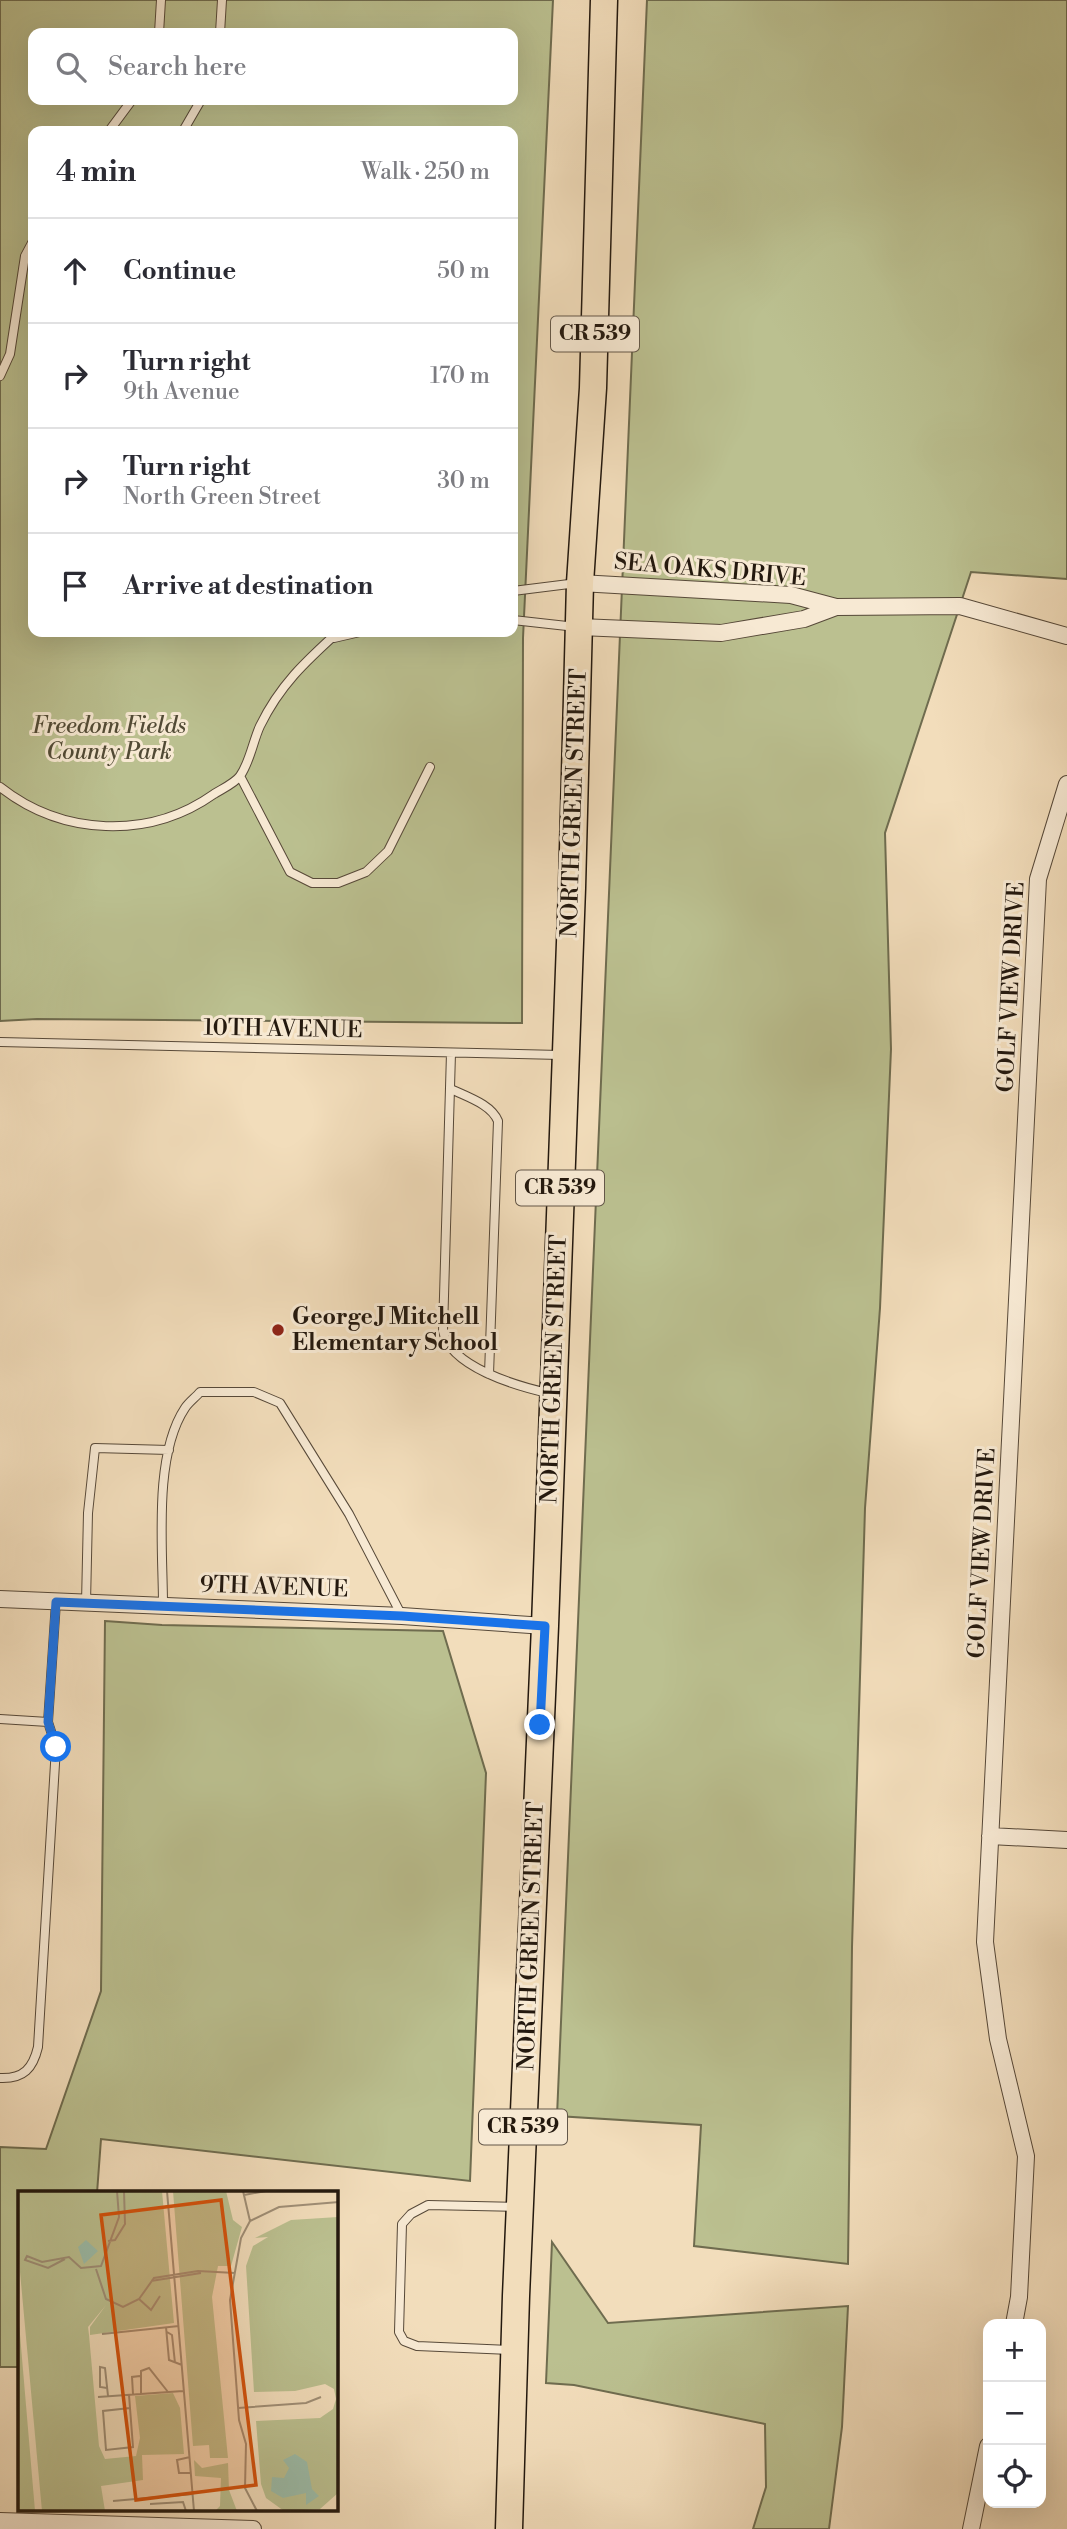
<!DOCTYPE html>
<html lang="en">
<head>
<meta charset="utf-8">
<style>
  :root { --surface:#fff; --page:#f7f7f7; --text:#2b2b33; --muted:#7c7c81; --line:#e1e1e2 }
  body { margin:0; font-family:"Libre Bodoni",serif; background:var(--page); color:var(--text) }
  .controls { position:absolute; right:21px; bottom:21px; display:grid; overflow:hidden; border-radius:14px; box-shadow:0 7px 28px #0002 }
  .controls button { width:63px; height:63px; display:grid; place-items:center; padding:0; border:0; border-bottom:2px solid var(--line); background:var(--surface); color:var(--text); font:35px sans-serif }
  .stop { position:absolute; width:21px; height:21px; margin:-16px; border:5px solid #1a73e8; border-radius:50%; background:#fff }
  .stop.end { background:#1a73e8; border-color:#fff; box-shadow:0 2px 7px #0008 }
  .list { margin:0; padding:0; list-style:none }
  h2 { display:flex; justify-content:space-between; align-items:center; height:91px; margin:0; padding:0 28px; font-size:30px }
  h2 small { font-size:23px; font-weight:400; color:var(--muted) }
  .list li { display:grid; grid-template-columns:46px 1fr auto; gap:21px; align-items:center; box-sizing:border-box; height:105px; padding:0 28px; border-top:2px solid var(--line) }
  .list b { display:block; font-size:26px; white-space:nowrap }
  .list p { margin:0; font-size:23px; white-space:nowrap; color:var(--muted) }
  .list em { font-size:23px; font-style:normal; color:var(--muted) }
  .icon { flex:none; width:38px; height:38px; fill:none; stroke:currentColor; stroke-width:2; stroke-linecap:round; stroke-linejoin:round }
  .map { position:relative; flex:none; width:1067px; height:2529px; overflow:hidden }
  .search { position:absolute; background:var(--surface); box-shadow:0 7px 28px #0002; left:28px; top:28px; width:490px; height:77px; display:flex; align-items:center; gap:18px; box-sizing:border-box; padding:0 24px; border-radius:14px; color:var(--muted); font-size:26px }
  .panel { position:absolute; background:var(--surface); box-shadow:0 7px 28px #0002; left:28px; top:126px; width:490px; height:511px; border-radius:14px }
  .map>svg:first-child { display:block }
  .green { fill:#bbc090; stroke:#6f6c4f; stroke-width:2; fill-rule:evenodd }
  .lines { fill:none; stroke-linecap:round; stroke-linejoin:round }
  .lane-casing { stroke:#574939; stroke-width:10 }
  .street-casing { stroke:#574939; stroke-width:18 }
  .primary-casing { stroke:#23180e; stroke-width:29 }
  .lane { stroke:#f7e9d3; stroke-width:8 }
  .street { stroke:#f7e9d3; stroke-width:16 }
  .primary { stroke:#f2ddbb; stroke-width:26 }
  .route { stroke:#1a73e8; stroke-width:9 }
  .poi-dot { fill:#8f2418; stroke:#f7e9d3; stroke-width:2.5 }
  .labels { text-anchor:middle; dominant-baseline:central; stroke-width:6; stroke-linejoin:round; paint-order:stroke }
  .shield { fill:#f7e9d3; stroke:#635749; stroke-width:2 }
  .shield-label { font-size:21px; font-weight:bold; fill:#23180e }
  .street-label { font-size:23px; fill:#23180e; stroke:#f7e9d3 }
  .park-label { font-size:23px; font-style:italic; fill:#514a35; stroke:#f7e9d3 }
  .poi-label { font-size:23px; font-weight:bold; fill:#23180e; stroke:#f7e9d3; text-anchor:start }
  .inset-road { fill:none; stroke:#9f8e76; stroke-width:2 }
  .view { fill:#d4520c; fill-opacity:0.15; stroke:#d4520c; stroke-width:3.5 }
  .inset-edge { fill:none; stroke:#23180e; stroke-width:3.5 }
</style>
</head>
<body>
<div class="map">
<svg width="1067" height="2529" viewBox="0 0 1067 2529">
  <rect width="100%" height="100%" fill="#f2ddbb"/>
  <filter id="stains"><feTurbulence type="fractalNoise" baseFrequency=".00286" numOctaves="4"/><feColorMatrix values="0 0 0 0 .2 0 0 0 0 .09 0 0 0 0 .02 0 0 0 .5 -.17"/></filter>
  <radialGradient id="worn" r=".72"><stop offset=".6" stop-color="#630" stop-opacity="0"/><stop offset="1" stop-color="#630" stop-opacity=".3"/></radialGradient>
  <path class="green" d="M0,0H553L523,638L522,1023L37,1019L0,1021ZM33,33H513V100H33ZM33,131H513V632H33Z
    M647,0H1067V579L971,572L885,833L891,1049L880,1308L865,1508L852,1947L848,2264L694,2246L701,2125L557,2116Z
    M105,1621L162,1625L443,1631L486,1773L470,2181L101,2139L97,2193H19V2367H0V2147L46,2149L101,1991Z
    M552,2242L608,2323L848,2306L842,2427L829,2529H753L766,2487L765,2424L574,2385L546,2383Z"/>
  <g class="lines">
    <g class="lane-casing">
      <path id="lane" d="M159,33L161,0
        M220,33L222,0
        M109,131L132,100
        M183,131L201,100
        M0,376L10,354L25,256L33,241
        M513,591L577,583
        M513,620L576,627
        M334,638L360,632
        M240,776L290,872L312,883H338L366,872L388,851L430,767
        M0,787C62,836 149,840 214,794C222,789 235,783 240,776C250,762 253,741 260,726C280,685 305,662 338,632
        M0,1042L560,1055
        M451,1053L443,1331C450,1367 517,1386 548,1393
        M451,1089C467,1097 491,1104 498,1121L489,1374
        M86,1603L88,1513L95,1448L169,1450
        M163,1605C163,1549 153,1456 185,1408C189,1402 196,1397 200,1392H254L280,1403L349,1514L402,1616
        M0,1719L48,1722
        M0,2078C24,2079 33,2068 38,2047L56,1747L48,1722L56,1602
        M511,2350L417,2346L404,2341L399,2332L402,2224L411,2214L428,2205L517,2207"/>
    </g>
    <g class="street-casing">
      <path id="street" d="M580,583L791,595L836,607L960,606L1067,636
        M580,627L721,633L804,619L836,607
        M0,1599L402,1616L545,1626
        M990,1836L1067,1840
        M1014,2324L1019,2297L1026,2156L998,2039L985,1942L1038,879L1067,784
        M0,2521L253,2529
        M971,2529L988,2446"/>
    </g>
    <g class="primary-casing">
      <path id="primary" d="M509,2529L516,2296L545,1626L572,888L580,583L593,388L604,0"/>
    </g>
    <use href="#lane" class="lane"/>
    <use href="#street" class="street"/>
    <use href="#primary" class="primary"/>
  </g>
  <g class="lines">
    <path class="route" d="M56,1747L48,1722L56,1602L402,1616L545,1626L540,1725"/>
  </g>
  <circle class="poi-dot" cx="278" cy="1330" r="7"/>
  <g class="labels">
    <g class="shield">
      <rect x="551" y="316.5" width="88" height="35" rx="5"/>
      <rect x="516" y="1170.5" width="88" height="35" rx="5"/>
      <rect x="479" y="2109.5" width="88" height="35" rx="5"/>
    </g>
    <g class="shield-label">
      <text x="595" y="334">CR 539</text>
      <text x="560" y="1188">CR 539</text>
      <text x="523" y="2127">CR 539</text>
    </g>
    <g class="street-label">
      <text transform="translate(710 570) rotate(5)">SEA OAKS DRIVE</text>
      <text transform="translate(574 803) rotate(-88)">NORTH GREEN STREET</text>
      <text transform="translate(1011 987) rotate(-87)">GOLF VIEW DRIVE</text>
      <text transform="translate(283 1029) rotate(1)">10TH AVENUE</text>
      <text transform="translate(554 1369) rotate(-88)">NORTH GREEN STREET</text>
      <text transform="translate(982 1553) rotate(-87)">GOLF VIEW DRIVE</text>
      <text transform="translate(274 1587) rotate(2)">9TH AVENUE</text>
      <text transform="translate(531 1936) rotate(-88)">NORTH GREEN STREET</text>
    </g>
    <g class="park-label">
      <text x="109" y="726">Freedom Fields<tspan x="109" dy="26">County Park</tspan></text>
    </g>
    <g class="poi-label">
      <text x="292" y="1317">George J Mitchell<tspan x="292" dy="26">Elementary School</tspan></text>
    </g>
  </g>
  <g transform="translate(18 2191)">
    <rect width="320" height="320" fill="#f2ddbb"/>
    <path d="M0,0H144L156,132L72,144V136L88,114L70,136L71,144L81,255L87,268L118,265L122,247L117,205L155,202L162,217L166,263L124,264L125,289L83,295L87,320H24L2,81ZM155,0H208L215,29L224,36L213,75H200L194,106L210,267H192L191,254L175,255ZM320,26V302L302,318L266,320L248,307L243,293L238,230L302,227L315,218L318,208L316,198L307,193L277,200L236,201L228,75L235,55L250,46L237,47L273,29ZM0,120L17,320H0ZM176,269L184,277L210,272L211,299L219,320H197L202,315L203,287L177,285Z" fill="#bbc090"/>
    <path d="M68,49L80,60L66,73L60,56ZM277,263L289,271L294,298L301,305L288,314V302L265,307L253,300L254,286L266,287L271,277L265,269Z" fill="#9cbdaa"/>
    <path class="inset-road" d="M149,0L176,320M225,0L232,30M226,4L248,0M90,50L97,49L107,33L106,0M47,68L30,77L7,69L9,65L24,71L51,66L63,77L83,75L101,26L99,0M78,78L88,108L105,116L121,108L136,87L180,80L217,82M133,90L183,82M121,108L133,119L142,105M148,136L151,169L164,174M149,141L154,144L157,172M84,143L161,135M89,197L82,196V176L87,177L90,205M115,203L114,186L122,185M123,203V180L131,177L150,201M111,204L115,256L88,259L85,220L112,217M80,206L165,200M220,217L288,212L303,206M172,266L159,269L161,282H173M95,310L175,303M132,313L165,311L168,320M239,320L227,297L228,253L221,229L212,109L223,47L232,30L261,16L321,11"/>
    <path class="view" d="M203,9L238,294L118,309L83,24Z"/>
    <rect width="320" height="320" class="inset-edge"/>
  </g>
  <rect width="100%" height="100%" filter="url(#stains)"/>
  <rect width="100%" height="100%" fill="url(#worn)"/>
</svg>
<div class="controls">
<button>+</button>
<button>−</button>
<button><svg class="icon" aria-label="locate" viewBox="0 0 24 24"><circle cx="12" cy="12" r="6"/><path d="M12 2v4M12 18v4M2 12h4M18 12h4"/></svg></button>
</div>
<div class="stop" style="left:56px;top:1747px"></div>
<div class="stop end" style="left:540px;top:1725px"></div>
<div class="search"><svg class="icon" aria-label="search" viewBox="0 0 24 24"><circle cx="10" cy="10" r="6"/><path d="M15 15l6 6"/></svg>Search here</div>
<section class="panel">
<h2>4 min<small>Walk · 250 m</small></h2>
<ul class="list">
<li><svg class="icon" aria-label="ahead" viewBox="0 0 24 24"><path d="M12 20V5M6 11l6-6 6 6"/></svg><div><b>Continue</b></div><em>50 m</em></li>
<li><svg class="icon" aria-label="right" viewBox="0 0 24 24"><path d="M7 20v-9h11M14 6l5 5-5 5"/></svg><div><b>Turn right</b><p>9th Avenue</p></div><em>170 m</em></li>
<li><svg class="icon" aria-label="right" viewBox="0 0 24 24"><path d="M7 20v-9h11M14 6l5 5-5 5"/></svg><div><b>Turn right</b><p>North Green Street</p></div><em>30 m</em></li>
<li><svg class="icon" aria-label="arrive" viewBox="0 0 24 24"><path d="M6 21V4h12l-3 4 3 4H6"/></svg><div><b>Arrive at destination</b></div></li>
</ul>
</section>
</div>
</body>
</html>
